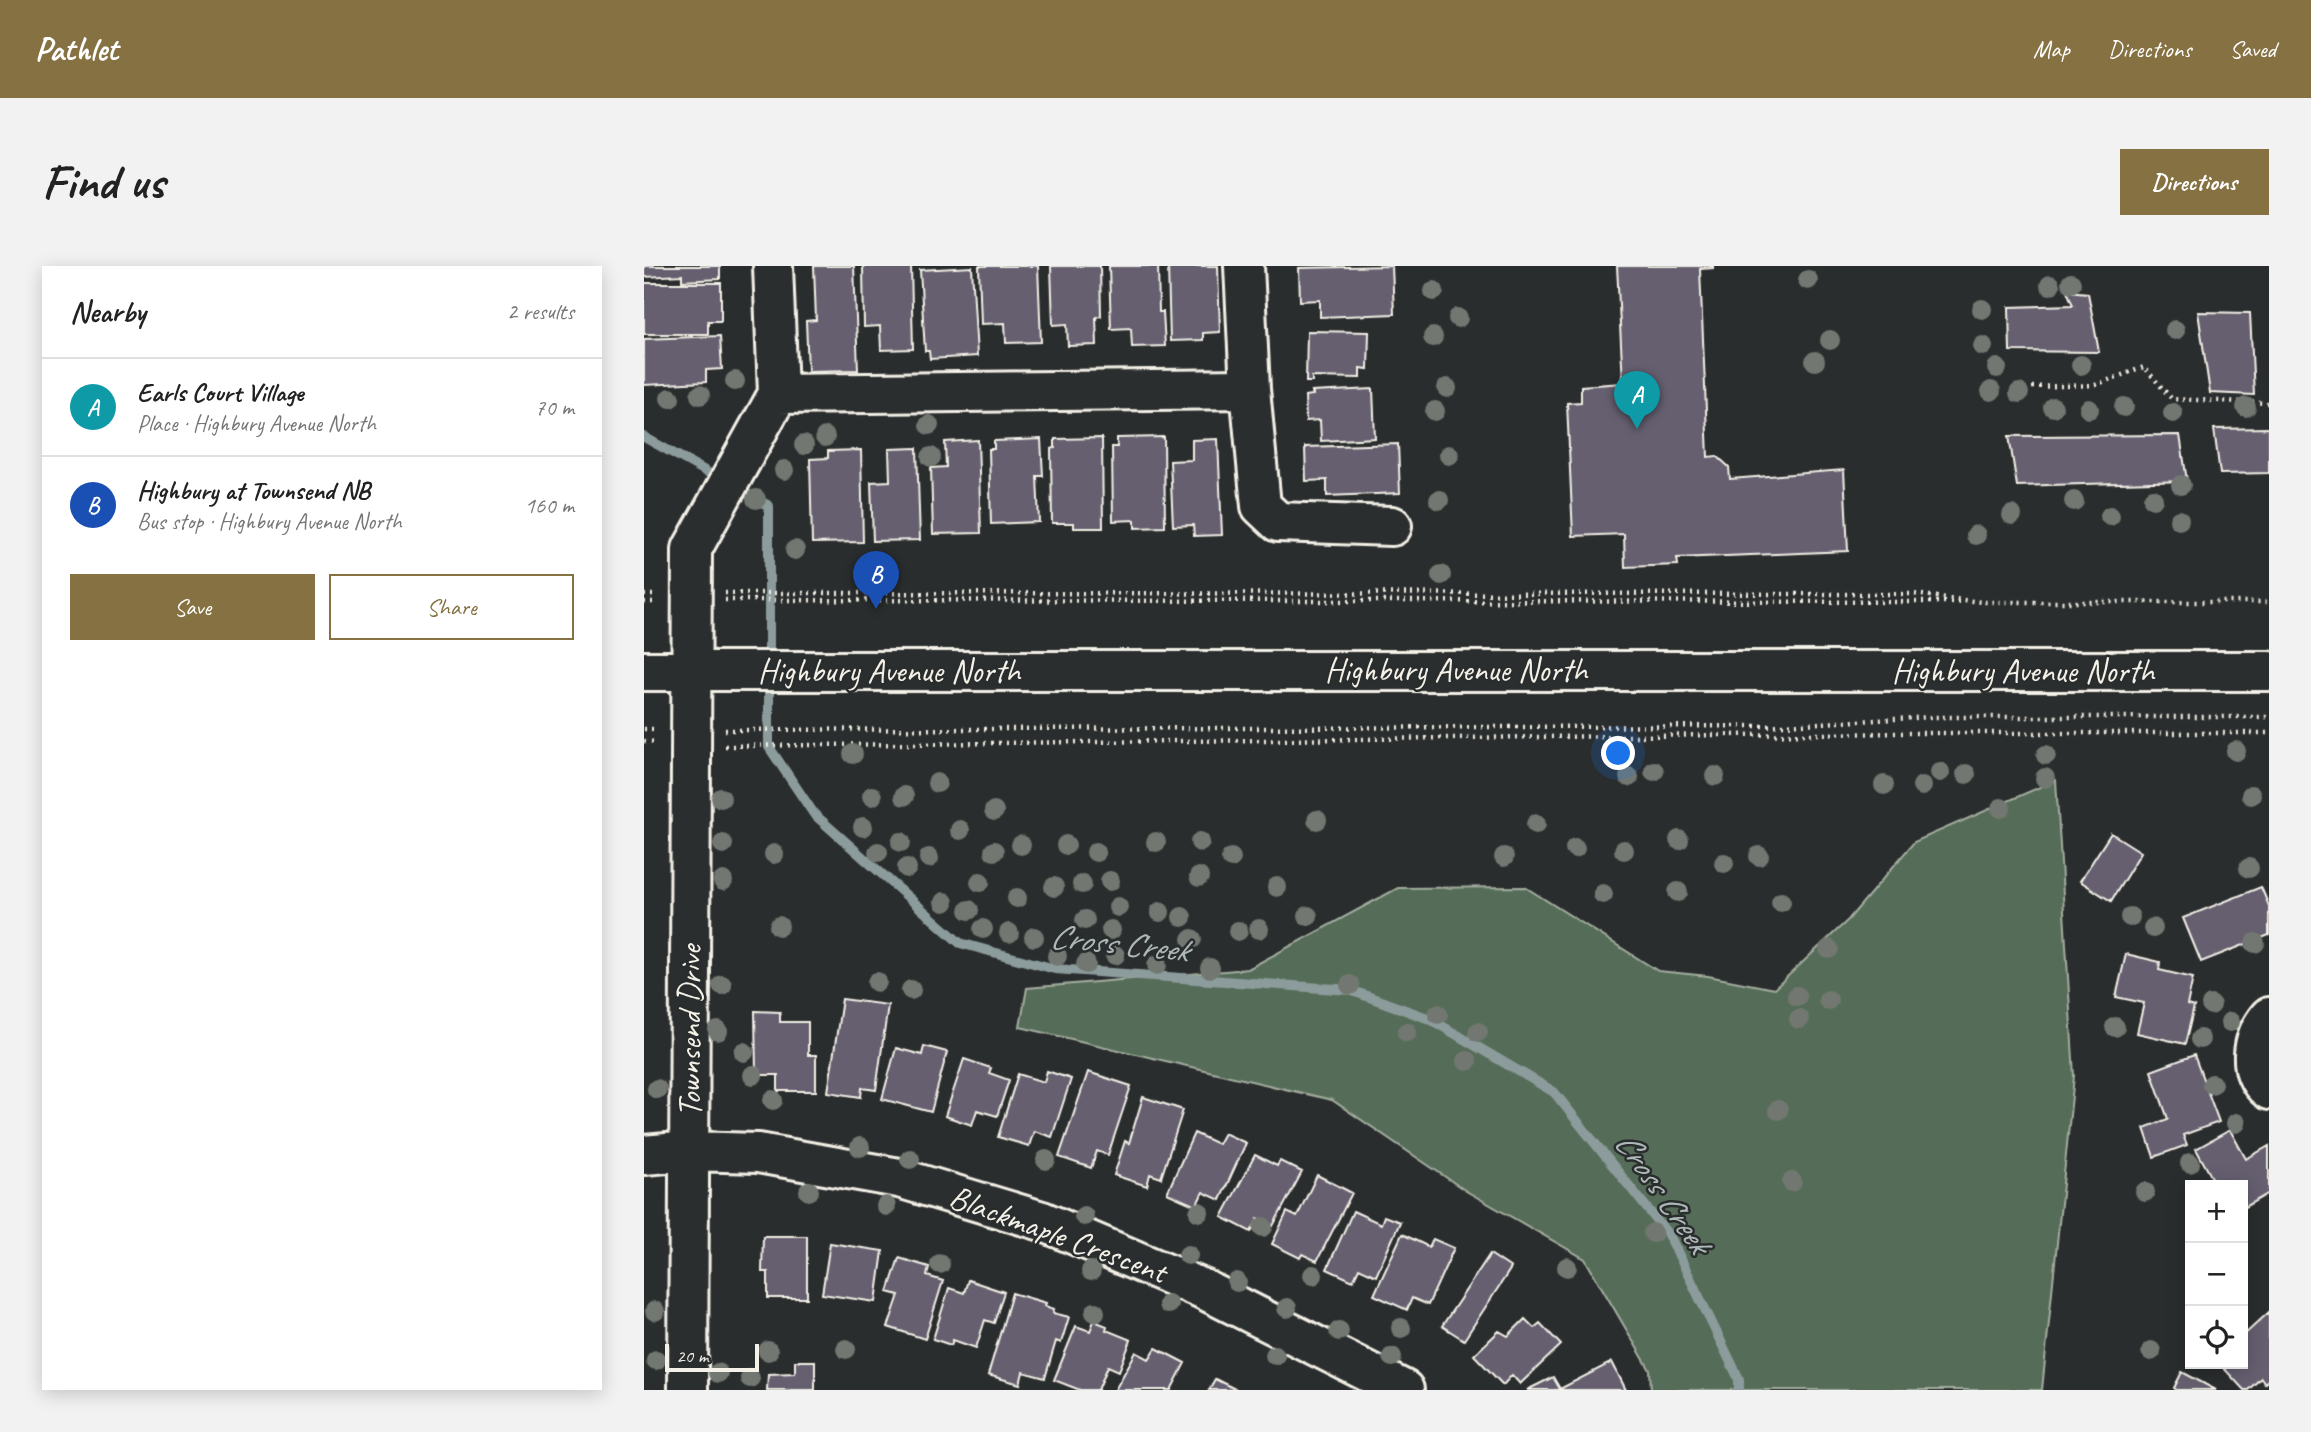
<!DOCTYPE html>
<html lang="en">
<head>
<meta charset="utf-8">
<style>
  :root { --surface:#fff; --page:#f2f2f2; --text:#222; --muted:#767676; --line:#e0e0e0; --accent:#857141 }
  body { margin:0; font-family:Caveat,sans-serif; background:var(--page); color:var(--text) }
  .controls { position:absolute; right:21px; bottom:21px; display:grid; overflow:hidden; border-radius:0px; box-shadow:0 4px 18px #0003 }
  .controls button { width:63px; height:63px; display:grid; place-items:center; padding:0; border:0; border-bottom:2px solid var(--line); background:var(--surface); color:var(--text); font:35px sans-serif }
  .scale { position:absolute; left:21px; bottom:18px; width:94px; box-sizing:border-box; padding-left:7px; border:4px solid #f4f1e8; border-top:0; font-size:19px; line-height:24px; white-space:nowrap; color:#f4f1e8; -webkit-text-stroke:5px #2a2d2e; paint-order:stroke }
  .you { position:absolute; left:975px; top:488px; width:24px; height:24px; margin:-18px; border:5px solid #fff; border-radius:50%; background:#1a73e8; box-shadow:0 0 0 10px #1a73e833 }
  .badge { display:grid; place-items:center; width:46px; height:46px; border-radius:50%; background:var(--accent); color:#fff; font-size:23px; font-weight:700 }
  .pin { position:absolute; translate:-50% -58px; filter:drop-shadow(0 2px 4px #0008) }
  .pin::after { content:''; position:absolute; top:37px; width:24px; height:21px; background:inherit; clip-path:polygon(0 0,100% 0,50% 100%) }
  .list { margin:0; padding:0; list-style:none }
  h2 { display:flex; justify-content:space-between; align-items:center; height:91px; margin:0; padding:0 28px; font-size:30px }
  h2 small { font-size:23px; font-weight:400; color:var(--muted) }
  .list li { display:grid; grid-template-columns:46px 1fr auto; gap:21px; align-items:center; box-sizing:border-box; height:98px; padding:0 28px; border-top:2px solid var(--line) }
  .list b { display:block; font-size:26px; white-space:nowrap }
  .list p { margin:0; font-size:23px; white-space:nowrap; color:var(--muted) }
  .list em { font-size:23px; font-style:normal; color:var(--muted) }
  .actions { display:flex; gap:14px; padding:21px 28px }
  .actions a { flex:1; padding:16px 0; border:2px solid var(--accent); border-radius:0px; text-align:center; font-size:24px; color:var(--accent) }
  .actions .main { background:var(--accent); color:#fff }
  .icon { flex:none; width:38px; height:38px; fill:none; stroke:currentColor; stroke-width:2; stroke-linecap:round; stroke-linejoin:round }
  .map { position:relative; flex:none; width:1625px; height:1124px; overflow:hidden; border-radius:0px }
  header { display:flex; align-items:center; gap:42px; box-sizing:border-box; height:98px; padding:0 35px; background:var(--accent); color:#fff }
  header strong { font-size:33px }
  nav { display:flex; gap:38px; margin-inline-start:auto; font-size:24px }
  .intro { display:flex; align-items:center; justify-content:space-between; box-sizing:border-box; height:168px; padding:0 42px }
  h1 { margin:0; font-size:49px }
  .button { padding:18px 32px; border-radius:0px; background:var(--accent); color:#fff; font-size:24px; font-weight:700 }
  main { display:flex; gap:42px; padding:0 42px }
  aside { flex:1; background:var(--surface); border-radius:0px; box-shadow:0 4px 18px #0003 }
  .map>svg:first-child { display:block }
  .green { fill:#556c58; stroke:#a4aea0; stroke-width:2 }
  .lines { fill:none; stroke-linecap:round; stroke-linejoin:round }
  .stream { stroke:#8c9c9c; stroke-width:10 }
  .building { fill:#655e6f; stroke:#f4f1e8; stroke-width:2 }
  .minor-casing { stroke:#f4f1e8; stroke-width:44 }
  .major-casing { stroke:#f4f1e8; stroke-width:44 }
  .path { stroke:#f4f1e8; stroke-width:4.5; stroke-dasharray:2 5; stroke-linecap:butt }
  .minor { stroke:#2a2d2e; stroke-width:38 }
  .major { stroke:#2a2d2e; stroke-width:38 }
  .tree { fill:#727871 }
  .labels { text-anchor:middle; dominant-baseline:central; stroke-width:5; stroke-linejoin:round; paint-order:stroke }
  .street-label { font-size:33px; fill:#f4f1e8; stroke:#2a2d2e }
  .water-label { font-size:35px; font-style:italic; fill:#aeb8b6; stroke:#2a2d2e }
</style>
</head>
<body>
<header>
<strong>Pathlet</strong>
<nav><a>Map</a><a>Directions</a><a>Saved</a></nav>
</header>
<div class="intro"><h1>Find us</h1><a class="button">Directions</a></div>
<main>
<aside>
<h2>Nearby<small>2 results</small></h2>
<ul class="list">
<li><span class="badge" style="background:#0f9aa8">A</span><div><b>Earls Court Village</b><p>Place · Highbury Avenue North</p></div><em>70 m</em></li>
<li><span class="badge" style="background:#1a4fb4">B</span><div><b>Highbury at Townsend NB</b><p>Bus stop · Highbury Avenue North</p></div><em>160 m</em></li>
</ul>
<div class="actions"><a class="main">Save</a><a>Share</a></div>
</aside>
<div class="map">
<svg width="1625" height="1124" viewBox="0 0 1625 1124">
  <rect width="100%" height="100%" fill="#2a2d2e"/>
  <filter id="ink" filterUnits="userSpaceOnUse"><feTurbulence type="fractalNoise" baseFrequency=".0143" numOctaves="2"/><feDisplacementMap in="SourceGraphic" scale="14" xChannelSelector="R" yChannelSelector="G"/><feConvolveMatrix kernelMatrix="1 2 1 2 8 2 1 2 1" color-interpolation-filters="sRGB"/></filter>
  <g filter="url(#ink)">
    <path class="green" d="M1412,514L1430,810L1398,1124H1007L1006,1104L941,993L822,925L688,834L376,761L383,722L604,703L754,622L881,621L1014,705L1064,710L1130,723L1204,654L1270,576Z"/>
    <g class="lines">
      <path class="stream" d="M0,171L79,215
        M92,222L125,240V398
        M125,413V481L170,548L316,677L411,703L706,724L786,753L910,826L1026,971L1095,1113V1124"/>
    </g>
    <path class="building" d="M0,0H76V13L38,15V9L0,11Z
      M170,0H210L214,104L164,105L162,55L172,54Z
      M219,0H267L269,83L237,84L236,60L220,61Z
      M335,0H394L397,76L362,77L361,57L337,58Z
      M407,0H456L457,50L452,51L453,79L424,80L423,58L409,59Z
      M465,0H514L515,46H519L521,80L488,81L487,62L467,63Z
      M524,0H574L576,66L559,67V74L526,75Z
      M748,0L750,48L676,51V34L656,35L655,2Z
      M973,0H1069V2L1056,3L1064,191L1073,190L1085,201L1086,213L1200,204L1204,285L1033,292L1034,299L981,301L980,268L929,270L923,137L937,136V120L979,117Z
      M328,1L333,90L286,93L285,85H281L276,4Z
      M0,17H77V55H64V68H0Z
      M1423,25L1444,27L1455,86L1366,85L1365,41L1429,39Z
      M1554,46L1606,47L1610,129L1566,127Z
      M663,65L725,66L724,103L716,102V112L668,111V116H662Z
      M76,70L78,103L62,104V116L0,119V73Z
      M729,123L731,172L677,175L676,154L662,155L661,130L669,129L668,126Z
      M1625,162V207L1576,208L1570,163Z
      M1536,169L1543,215L1373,220L1365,170Z
      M520,171L521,261L491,262V254L469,255L468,181H473V172Z
      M458,172L459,262H430V257H408L407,183L411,182V173Z
      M397,173L399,210H393L395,256L347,258L345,183H350V175Z
      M574,173L578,269L550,270L549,259L529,260L526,195L548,194V174Z
      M334,174L337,267L289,268L287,202L302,201L301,176Z
      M754,178L756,227L683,230V214L662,215L661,181Z
      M273,182L276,274L229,275L227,216L246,215L245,183Z
      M217,184L219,276L168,277L166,193L184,192V185Z
      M1467,567L1497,586L1467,635L1436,615Z
      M1617,621L1625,640V669L1557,696L1539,652Z
      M1482,688L1516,696L1515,704L1549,712L1543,739L1550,741L1541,778L1493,767L1500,737L1472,731Z
      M198,733L244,739L232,824L218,822L217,831L184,826Z
      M111,745L136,746V756H164V789H172V825H134V809H112Z
      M280,780L303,786L287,846L238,833L252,782L278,789Z
      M1550,789L1575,856L1539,869L1543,879L1510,891L1500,862L1524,853L1507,805Z
      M320,793L347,802L345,807L365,814L353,850L333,844L328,859L301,850Z
      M403,805L427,813L408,871L390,865L385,880L354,871L374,808L400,816Z
      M444,806L487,820L464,889L453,885L447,902L415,891Z
      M499,831L539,844L517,912L506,908L503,920L470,909L481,875L485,877Z
      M1586,864L1602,893L1625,880V927L1599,942V919H1572L1552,883Z
      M550,867L574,878L580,867L602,877L576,934L559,926L552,940L523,927Z
      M611,889L633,900L636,895L658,906L629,960L614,952L607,966L578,951Z
      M673,909L708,927L673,995L658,988L656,992L628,978L643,946L653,951Z
      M709,945L737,958L740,950L756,956L732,1010L715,1002L709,1015L683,1003Z
      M758,968L785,981L789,973L810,982L784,1039L768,1032L763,1044L730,1029Z
      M119,970H163V1032H124V1006H118Z
      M186,977L239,985L232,1036L178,1028Z
      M846,988L867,1002L820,1074L798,1060Z
      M255,992L285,1001L283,1010L299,1015L281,1073L244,1061L255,1029L244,1026Z
      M324,1014L360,1026L350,1057L341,1054L332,1082L309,1074L307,1079L289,1073L305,1022L320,1027Z
      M368,1027L402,1037L401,1040L410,1043L409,1047L425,1051L417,1077L412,1075L401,1112L379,1106L376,1118L344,1109Z
      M1625,1046V1113L1621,1117L1617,1112L1604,1124H1600L1576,1098H1599V1070Z
      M881,1053L890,1062L896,1057L917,1079L876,1118L868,1109L859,1119L830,1089L855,1065L864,1070Z
      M450,1055L463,1060L462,1064L487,1074L475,1105L464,1100L454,1124H436L410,1114L432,1060L446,1065Z
      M512,1082L541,1097L527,1124H471L492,1086L505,1093Z
      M151,1095H171V1124H123L124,1108L151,1107Z
      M968,1096L982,1124H883L909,1111L916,1123Z
      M1538,1106L1572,1124H1533L1530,1122Z
      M571,1113L593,1124H565Z"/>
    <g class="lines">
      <g class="minor-casing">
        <path id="minor" d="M606,123L617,240L634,256L748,260
          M134,128L606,123L600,0
          M1625,751C1608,771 1602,807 1625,824
          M0,889L46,885L114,887L255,912L398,955L559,1023L760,1124
          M44,1124L48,283L134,128L129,0"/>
      </g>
      <g class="major-casing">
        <path id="major" d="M0,405H1625"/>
      </g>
      <path class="path" d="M1388,121L1451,119L1500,101L1528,133L1625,137
        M81,327L1269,328L1337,336H1625
        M0,329H13
        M81,334L1315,336
        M0,336H13
        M0,463H13
        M81,464L1119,460L1289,451H1625
        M0,475L13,476
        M81,480L1259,467H1625"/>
      <use href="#minor" class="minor"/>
      <use href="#major" class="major"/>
    </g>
    <g class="tree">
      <circle cx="1164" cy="14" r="10"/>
      <circle cx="1427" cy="17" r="10"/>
      <circle cx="1406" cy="19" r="10"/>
      <circle cx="790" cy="25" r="10"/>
      <circle cx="1338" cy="43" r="10"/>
      <circle cx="814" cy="52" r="10"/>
      <circle cx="1531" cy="64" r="10"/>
      <circle cx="789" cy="71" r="10"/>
      <circle cx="1186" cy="74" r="10"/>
      <circle cx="1339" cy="80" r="10"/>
      <circle cx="1171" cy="95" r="10"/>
      <circle cx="1437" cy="99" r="10"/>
      <circle cx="1353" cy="102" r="10"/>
      <circle cx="91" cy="115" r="10"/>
      <circle cx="803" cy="122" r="10"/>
      <circle cx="1347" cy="125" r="10"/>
      <circle cx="1375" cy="127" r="10"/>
      <circle cx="56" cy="129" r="10"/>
      <circle cx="26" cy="132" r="10"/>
      <circle cx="1409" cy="141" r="10"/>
      <circle cx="1480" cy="141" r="10"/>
      <circle cx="1602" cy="141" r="10"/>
      <circle cx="1445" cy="143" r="10"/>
      <circle cx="791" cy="145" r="10"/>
      <circle cx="1529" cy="147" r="10"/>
      <circle cx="285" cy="159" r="10"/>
      <circle cx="181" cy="171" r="10"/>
      <circle cx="160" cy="179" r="10"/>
      <circle cx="805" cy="189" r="10"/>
      <circle cx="287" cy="191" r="10"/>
      <circle cx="140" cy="204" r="10"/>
      <circle cx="1537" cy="219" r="10"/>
      <circle cx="112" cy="233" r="10"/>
      <circle cx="1509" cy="233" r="10"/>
      <circle cx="795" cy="234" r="10"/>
      <circle cx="1430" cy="235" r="10"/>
      <circle cx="1368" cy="249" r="10"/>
      <circle cx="1466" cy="250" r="10"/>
      <circle cx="1535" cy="254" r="10"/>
      <circle cx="1332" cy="269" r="10"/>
      <circle cx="151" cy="284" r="10"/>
      <circle cx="797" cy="309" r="10"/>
      <circle cx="1592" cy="485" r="10"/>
      <circle cx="209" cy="488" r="10"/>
      <circle cx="1402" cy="489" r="10"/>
      <circle cx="1010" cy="505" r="10"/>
      <circle cx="1296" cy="506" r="10"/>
      <circle cx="1322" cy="508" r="10"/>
      <circle cx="1071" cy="510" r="10"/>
      <circle cx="985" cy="511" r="10"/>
      <circle cx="1401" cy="512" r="10"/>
      <circle cx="293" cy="517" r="10"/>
      <circle cx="1240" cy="519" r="10"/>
      <circle cx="1278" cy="520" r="10"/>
      <circle cx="1607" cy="529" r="10"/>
      <circle cx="228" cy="530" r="10"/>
      <circle cx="260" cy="530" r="10"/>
      <circle cx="77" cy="532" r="10"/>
      <circle cx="1357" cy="542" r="10"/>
      <circle cx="350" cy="545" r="10"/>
      <circle cx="673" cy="554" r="10"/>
      <circle cx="892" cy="558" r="10"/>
      <circle cx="219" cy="561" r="10"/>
      <circle cx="316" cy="564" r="10"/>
      <circle cx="1035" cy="574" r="10"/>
      <circle cx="257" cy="576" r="10"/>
      <circle cx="512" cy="576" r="10"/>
      <circle cx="556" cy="576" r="10"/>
      <circle cx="79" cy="578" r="10"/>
      <circle cx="377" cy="579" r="10"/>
      <circle cx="422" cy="579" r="10"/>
      <circle cx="931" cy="582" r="10"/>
      <circle cx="980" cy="584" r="10"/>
      <circle cx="350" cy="585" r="10"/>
      <circle cx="234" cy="586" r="10"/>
      <circle cx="452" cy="586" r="10"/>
      <circle cx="130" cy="588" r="10"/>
      <circle cx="1115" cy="590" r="10"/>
      <circle cx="860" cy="591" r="10"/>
      <circle cx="285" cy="592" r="10"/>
      <circle cx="587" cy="592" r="10"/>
      <circle cx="1080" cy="597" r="10"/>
      <circle cx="263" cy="602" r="10"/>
      <circle cx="1605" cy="602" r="10"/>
      <circle cx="555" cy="611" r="10"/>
      <circle cx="79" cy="615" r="10"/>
      <circle cx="466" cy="615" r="10"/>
      <circle cx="336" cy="616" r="10"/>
      <circle cx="438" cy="618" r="10"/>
      <circle cx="410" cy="621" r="10"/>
      <circle cx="633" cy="621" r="10"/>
      <circle cx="1034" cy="626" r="10"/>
      <circle cx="959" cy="628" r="10"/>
      <circle cx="373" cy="632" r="10"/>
      <circle cx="300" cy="636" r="10"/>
      <circle cx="1137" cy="636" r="10"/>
      <circle cx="474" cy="641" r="10"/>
      <circle cx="325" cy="644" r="10"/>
      <circle cx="516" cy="646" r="10"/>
      <circle cx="664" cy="650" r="10"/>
      <circle cx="538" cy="651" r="10"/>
      <circle cx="1486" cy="651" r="10"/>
      <circle cx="441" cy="654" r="10"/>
      <circle cx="135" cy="660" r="10"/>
      <circle cx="1509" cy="662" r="10"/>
      <circle cx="339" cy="663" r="10"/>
      <circle cx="615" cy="663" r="10"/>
      <circle cx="467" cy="664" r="10"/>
      <circle cx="594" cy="665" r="10"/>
      <circle cx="365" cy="667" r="10"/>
      <circle cx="390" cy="671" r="10"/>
      <circle cx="548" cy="673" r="10"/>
      <circle cx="1611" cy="677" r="10"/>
      <circle cx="1185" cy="683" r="10"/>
      <circle cx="471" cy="689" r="10"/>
      <circle cx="413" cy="690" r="10"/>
      <circle cx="442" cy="698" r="10"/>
      <circle cx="513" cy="699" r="10"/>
      <circle cx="566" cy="702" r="10"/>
      <circle cx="233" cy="716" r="10"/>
      <circle cx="78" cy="719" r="10"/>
      <circle cx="706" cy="719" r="10"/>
      <circle cx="267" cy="724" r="10"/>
      <circle cx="1153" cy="730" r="10"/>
      <circle cx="1184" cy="734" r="10"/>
      <circle cx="1567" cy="739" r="10"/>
      <circle cx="794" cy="748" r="10"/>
      <circle cx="1155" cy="753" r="10"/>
      <circle cx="1586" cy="756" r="10"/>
      <circle cx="1471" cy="761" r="10"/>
      <circle cx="74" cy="765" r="10"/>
      <circle cx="763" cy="766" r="10"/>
      <circle cx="834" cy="766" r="10"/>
      <circle cx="1556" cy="773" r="10"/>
      <circle cx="100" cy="786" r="10"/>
      <circle cx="823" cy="795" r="10"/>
      <circle cx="109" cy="809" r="10"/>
      <circle cx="1568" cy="818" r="10"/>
      <circle cx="13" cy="823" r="10"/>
      <circle cx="129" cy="834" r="10"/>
      <circle cx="1134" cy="844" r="10"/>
      <circle cx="1592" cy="857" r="10"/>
      <circle cx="216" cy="881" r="10"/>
      <circle cx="266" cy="893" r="10"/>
      <circle cx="402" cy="894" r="10"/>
      <circle cx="1546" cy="897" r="10"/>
      <circle cx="1148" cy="916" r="10"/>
      <circle cx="165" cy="925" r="10"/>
      <circle cx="1501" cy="926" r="10"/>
      <circle cx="242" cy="940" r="10"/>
      <circle cx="555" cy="946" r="10"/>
      <circle cx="440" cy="950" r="10"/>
      <circle cx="619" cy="961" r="10"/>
      <circle cx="1009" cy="967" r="10"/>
      <circle cx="544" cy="989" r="10"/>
      <circle cx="296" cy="998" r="10"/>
      <circle cx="923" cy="1001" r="10"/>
      <circle cx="447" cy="1005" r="10"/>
      <circle cx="669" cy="1009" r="10"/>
      <circle cx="593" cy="1016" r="10"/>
      <circle cx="524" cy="1038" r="10"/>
      <circle cx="643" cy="1042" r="10"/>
      <circle cx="11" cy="1045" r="10"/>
      <circle cx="451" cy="1046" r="10"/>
      <circle cx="757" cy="1062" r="10"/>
      <circle cx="695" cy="1065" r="10"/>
      <circle cx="202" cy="1083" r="10"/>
      <circle cx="124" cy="1085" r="10"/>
      <circle cx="1507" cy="1085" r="10"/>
      <circle cx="631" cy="1089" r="10"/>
      <circle cx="748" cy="1091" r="10"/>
      <circle cx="12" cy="1094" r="10"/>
      <circle cx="74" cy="1107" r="10"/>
      <circle cx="106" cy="1112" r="10"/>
    </g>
  </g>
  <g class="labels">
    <g class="street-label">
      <text x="812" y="404">Highbury Avenue North</text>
      <text x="245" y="405">Highbury Avenue North</text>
      <text x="1379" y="405">Highbury Avenue North</text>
      <text transform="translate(46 765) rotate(-90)">Townsend Drive</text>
      <text transform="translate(414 968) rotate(20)">Blackmaple Crescent</text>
    </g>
    <g class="water-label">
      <text transform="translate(475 677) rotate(6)">Cross Creek</text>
      <text transform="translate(1019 926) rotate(55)">Cross Creek</text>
    </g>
  </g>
</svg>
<div class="controls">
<button>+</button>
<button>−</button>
<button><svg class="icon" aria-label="locate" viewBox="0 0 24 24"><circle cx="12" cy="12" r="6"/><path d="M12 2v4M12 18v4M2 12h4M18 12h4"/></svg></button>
</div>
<div class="scale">20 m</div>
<div class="you"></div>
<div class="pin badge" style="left:993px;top:163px;background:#0f9aa8">A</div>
<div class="pin badge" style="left:232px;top:343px;background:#1a4fb4">B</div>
</div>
</main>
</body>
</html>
